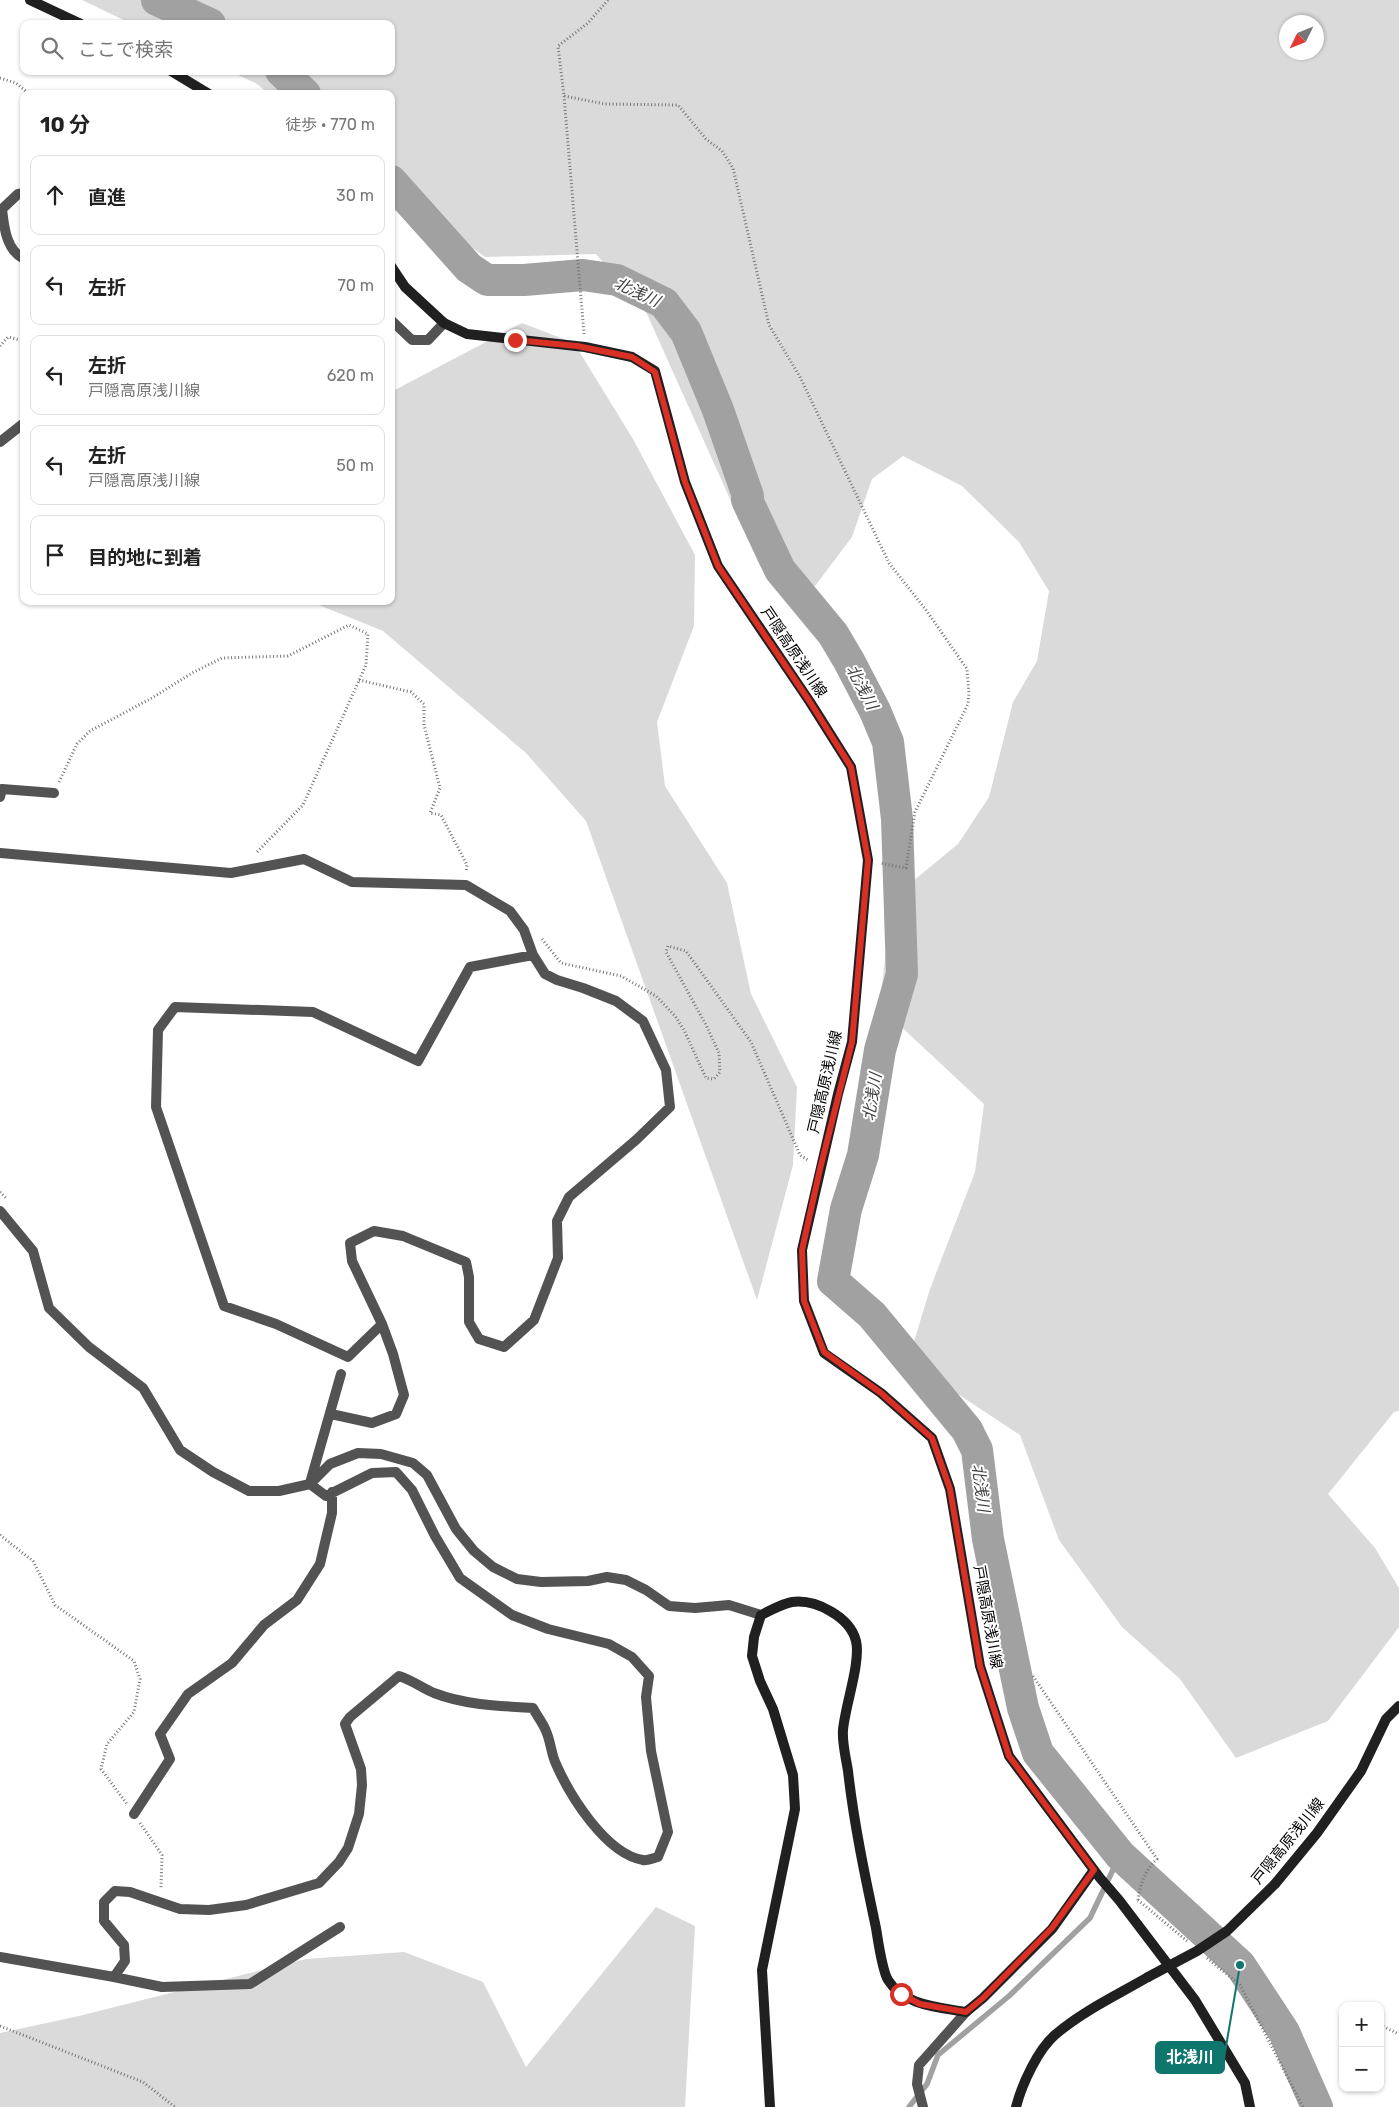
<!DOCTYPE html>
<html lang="ja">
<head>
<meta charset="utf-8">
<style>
  :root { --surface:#fff; --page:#f6f6f6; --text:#222; --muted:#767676; --line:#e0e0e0 }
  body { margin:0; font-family:Rubik,"Noto Sans JP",sans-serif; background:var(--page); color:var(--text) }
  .controls { position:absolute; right:15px; bottom:15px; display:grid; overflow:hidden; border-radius:10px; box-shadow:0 1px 4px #0004 }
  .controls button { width:45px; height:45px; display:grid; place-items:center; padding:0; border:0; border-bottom:1px solid var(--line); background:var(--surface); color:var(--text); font:25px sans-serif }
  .compass { position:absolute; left:1279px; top:15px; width:45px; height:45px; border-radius:50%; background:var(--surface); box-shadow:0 1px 4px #0004; rotate:227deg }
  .stop { position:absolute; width:15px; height:15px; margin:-11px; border:4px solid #d93025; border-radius:50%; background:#fff }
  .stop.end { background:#d93025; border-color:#fff; box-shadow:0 1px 5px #0008 }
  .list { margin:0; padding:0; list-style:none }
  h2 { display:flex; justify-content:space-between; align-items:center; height:65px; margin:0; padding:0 20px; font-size:21px }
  h2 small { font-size:16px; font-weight:400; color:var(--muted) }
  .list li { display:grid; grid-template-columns:32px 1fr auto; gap:15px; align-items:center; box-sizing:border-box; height:80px; margin:0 10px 10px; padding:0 10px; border:1px solid var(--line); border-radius:10px }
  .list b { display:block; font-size:19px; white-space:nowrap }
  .list p { margin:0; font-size:16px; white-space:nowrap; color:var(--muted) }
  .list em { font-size:16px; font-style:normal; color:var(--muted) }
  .icon { flex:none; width:28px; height:28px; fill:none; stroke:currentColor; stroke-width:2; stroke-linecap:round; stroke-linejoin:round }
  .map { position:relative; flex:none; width:1399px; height:2107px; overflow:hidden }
  .search { position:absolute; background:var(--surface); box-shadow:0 1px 4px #0004; left:20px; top:20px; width:375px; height:55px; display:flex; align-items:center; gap:12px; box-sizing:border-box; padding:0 18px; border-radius:10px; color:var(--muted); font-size:19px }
  .panel { position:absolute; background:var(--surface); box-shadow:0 1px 4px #0004; left:20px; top:90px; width:375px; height:515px; border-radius:10px }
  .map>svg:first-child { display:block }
  .green { fill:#dadada; fill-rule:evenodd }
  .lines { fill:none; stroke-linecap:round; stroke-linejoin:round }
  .stream { stroke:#a1a1a1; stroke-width:5.5 }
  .river { stroke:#a1a1a1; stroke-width:32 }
  .path { stroke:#757575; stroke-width:3; stroke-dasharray:1 2.5; stroke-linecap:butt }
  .street { stroke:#535353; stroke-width:10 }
  .secondary { stroke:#202020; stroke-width:10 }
  .secondary-bridge { stroke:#202020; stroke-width:10 }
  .route { stroke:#d93025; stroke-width:6 }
  .labels { text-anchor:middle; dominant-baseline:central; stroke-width:4; stroke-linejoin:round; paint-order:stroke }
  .street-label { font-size:15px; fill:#000; stroke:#fff }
  .water-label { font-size:16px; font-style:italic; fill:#424242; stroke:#fff }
  .leader { fill:none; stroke:#0f766e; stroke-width:2 }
  .callout-dot { fill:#0f766e; stroke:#fff; stroke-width:2 }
  .callout { fill:#0f766e; stroke:#0f766e; stroke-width:2 }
  .callout-label { font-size:16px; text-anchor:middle; font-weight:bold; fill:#fff }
</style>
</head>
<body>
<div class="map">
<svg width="1399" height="2107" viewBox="0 0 1399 2107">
  <rect width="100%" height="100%" fill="#fff"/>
  <path class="green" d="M82,0H1399V1411L1394,1412L1328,1494L1375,1548L1399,1588V1627L1328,1721L1236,1758L1180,1679L1122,1627L1059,1540L1020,1435L908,1361L930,1289L975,1172L984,1104L880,1007L891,899L958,844L989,797L1013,702L1037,661L1049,591L1019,542L962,486L903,456L872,479L852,537L815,586L760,566L647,314L596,254L485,257L391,187V94H269L257,84L230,71H391V24H132ZM1316,22V52H1286V22Z
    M522,323L574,343L633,439L695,555L694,626L657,722L665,786L727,883L751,994L797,1087L793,1165L757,1300L586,821L526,753L383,631L309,601H391V392Z
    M656,1907L695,1926L685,2107H0V2033L79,2016L306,1959L404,1952L483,1982L526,2067Z"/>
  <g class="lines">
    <path class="stream" d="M909,2107L927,2084L938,2055L1009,1996L1090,1918L1120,1855"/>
    <path class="river" d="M157,0L210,24
      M281,71L305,94
      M391,181L469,268L487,280H524L583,275L617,280L664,303L686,332L718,410L748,496L747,500L780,570L833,634L849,661L875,711L888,742L897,819L902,974L880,1050L863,1155L846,1209L833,1281L872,1315L967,1430L977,1450L988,1539L1023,1708L1038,1753L1120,1855L1240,1965L1284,2032L1317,2107"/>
    <path class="path" d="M608,0L588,23L558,46L564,96L605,104L678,105L706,139L722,151L733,168L769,325L800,377L889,563L926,610L967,669L969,694L968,704L915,812L906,868L880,863
      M0,78L16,83L29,94
      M564,96L584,334
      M0,346L8,337L24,341
      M359,680L411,692L424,704V725L440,788L430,813L441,815L467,865L466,872
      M59,782L77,744L90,731L152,698L192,673L222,658L288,656L349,625L368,634L366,665L303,805L257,852
      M542,939L561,963L621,976L656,996L675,1016L684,1030L706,1078L714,1079L720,1072L719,1053L706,1025L666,952L668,946L686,951L751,1042L800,1155L809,1161
      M0,1192L7,1199
      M0,1535L33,1561L55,1605L134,1661L140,1679L134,1712L107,1744L101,1769L127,1804
      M1033,1676L1157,1859C1145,1870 1140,1885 1138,1900
      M140,1823L162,1855L161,1888
      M1138,1900L1187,1941
      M1207,1958L1240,1985L1303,2107
      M1380,2025L1399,2034
      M0,2026L143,2082L175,2107"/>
    <path class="street" d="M24,193L18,194L2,209C4,227 6,250 24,259
      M391,320L412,340H428L444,323
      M0,442L24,423
      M0,797L2,789L54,793
      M0,853L231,873L304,859L352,882L466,885L510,911L524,930L533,955L470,967L418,1061L313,1012L175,1007L158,1030L156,1107L224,1306L276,1324L348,1357L382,1324
      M0,1211L33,1251L49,1308L89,1347L143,1388L180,1450L213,1472L249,1491H279L310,1484L330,1464L358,1453L381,1454L413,1463L427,1475L456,1529L474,1551L493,1567L517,1579L541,1582L588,1581L607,1577L626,1580L646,1590L669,1606L695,1608L729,1605L761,1615
      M331,1414L372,1423L396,1414L404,1395L393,1354L382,1324L352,1261L350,1243L374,1231L403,1236L466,1262L469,1277V1322L479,1339L504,1347L534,1320L558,1258L557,1221L569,1197L636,1140L670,1107L666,1070L643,1021L616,1001L583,988L557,980L545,974L533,955
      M310,1483L341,1374
      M134,1814L170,1759L160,1734L188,1694L232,1663L264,1625L297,1600L320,1564L332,1513V1492
      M0,1957L114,1977L125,1961L124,1945L104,1921V1902L115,1891L130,1892L180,1909L209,1910L246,1905L319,1883L339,1862L348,1848L359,1814L362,1785L361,1769L345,1724L350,1717L399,1676C412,1680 422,1688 434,1693C465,1705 500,1706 533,1708C537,1716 543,1723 546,1731C551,1742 551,1754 556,1764C570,1796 606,1854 643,1860C648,1861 654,1858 658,1857L668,1832L651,1751L646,1697L649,1676L632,1657L609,1644L548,1629L512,1615L460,1578L435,1536L412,1490L396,1472L372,1473L326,1496L310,1484
      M114,1977L162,1987L250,1984L340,1927
      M923,2107L917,2084L919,2065L966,2012"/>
    <path class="secondary" d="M30,0L81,24
      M171,71L209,94
      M391,266L405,287L444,323L467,334L585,347L632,357L655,371L685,482L718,566L810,702L851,767L868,860L852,1042L838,1094L802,1250L804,1301L824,1353L881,1393L932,1438L950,1489L980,1666L1009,1756L1100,1878L1119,1900L1195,2000L1245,2083L1250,2107
      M1275,1884L1317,1833L1361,1771L1386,1719L1399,1706
      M770,2107L762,1970L795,1809L793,1775L773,1709L760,1681L752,1656L754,1637L761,1615C772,1610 781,1604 792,1602C816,1599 850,1617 856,1641C861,1662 845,1706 843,1730C842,1743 846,1758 848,1771C854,1824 865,1876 876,1928C878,1940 882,1970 888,1980C904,2006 939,2007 966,2012L983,1998L1052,1929L1094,1870
      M1016,2107C1022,2084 1038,2049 1056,2034C1083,2011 1117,1995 1148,1977"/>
    <path class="secondary-bridge" d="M1148,1977L1197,1951L1227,1931L1275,1884"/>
  </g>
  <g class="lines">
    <path class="route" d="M515,340L577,346L632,357L655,372L685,482L718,566L810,702L851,767L868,860L852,1042L820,1169L802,1250L804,1301L824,1352L881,1393L932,1438L950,1489L980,1666L1009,1756L1094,1870L1052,1928L983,1998L966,2012L920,2004L901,1994"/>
  </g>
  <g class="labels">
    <g class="street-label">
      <text transform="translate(794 652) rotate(56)">戸隠高原浅川線</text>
      <text transform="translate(825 1082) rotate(-77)">戸隠高原浅川線</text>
      <text transform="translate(988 1617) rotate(80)">戸隠高原浅川線</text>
      <text transform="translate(1288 1841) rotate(-51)">戸隠高原浅川線</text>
    </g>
    <g class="water-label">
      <text transform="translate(637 292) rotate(25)">北浅川</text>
      <text transform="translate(862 687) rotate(62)">北浅川</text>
      <text transform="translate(872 1097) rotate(-81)">北浅川</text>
      <text transform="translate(981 1488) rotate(83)">北浅川</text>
    </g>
  </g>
  <path class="leader" d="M1240 1965L1224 2058"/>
  <circle class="callout-dot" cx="1240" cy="1965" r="5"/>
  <rect class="callout" x="1156" y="2042" width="68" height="31" rx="5"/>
  <g class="callout-label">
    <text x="1190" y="2063">北浅川</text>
  </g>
</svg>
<div class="controls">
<button>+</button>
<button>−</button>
</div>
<svg class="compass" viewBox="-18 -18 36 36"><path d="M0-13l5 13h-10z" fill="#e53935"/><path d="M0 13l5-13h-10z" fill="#767676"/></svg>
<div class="stop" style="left:901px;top:1994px"></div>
<div class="stop end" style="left:515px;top:340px"></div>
<div class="search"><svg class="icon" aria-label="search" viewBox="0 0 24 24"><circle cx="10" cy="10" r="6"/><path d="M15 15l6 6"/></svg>ここで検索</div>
<section class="panel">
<h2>10 分<small>徒歩 · 770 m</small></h2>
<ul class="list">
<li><svg class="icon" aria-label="ahead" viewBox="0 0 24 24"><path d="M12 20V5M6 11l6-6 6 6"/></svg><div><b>直進</b></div><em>30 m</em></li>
<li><svg class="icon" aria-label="left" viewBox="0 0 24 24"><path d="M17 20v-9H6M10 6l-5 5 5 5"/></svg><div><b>左折</b></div><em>70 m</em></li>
<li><svg class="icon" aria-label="left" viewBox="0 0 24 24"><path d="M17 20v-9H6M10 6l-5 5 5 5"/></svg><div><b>左折</b><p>戸隠高原浅川線</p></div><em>620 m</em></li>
<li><svg class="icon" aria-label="left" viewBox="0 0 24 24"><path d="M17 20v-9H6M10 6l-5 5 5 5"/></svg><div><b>左折</b><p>戸隠高原浅川線</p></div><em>50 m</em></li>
<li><svg class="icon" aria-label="arrive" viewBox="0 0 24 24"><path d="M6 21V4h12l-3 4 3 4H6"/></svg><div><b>目的地に到着</b></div></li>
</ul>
</section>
</div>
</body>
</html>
